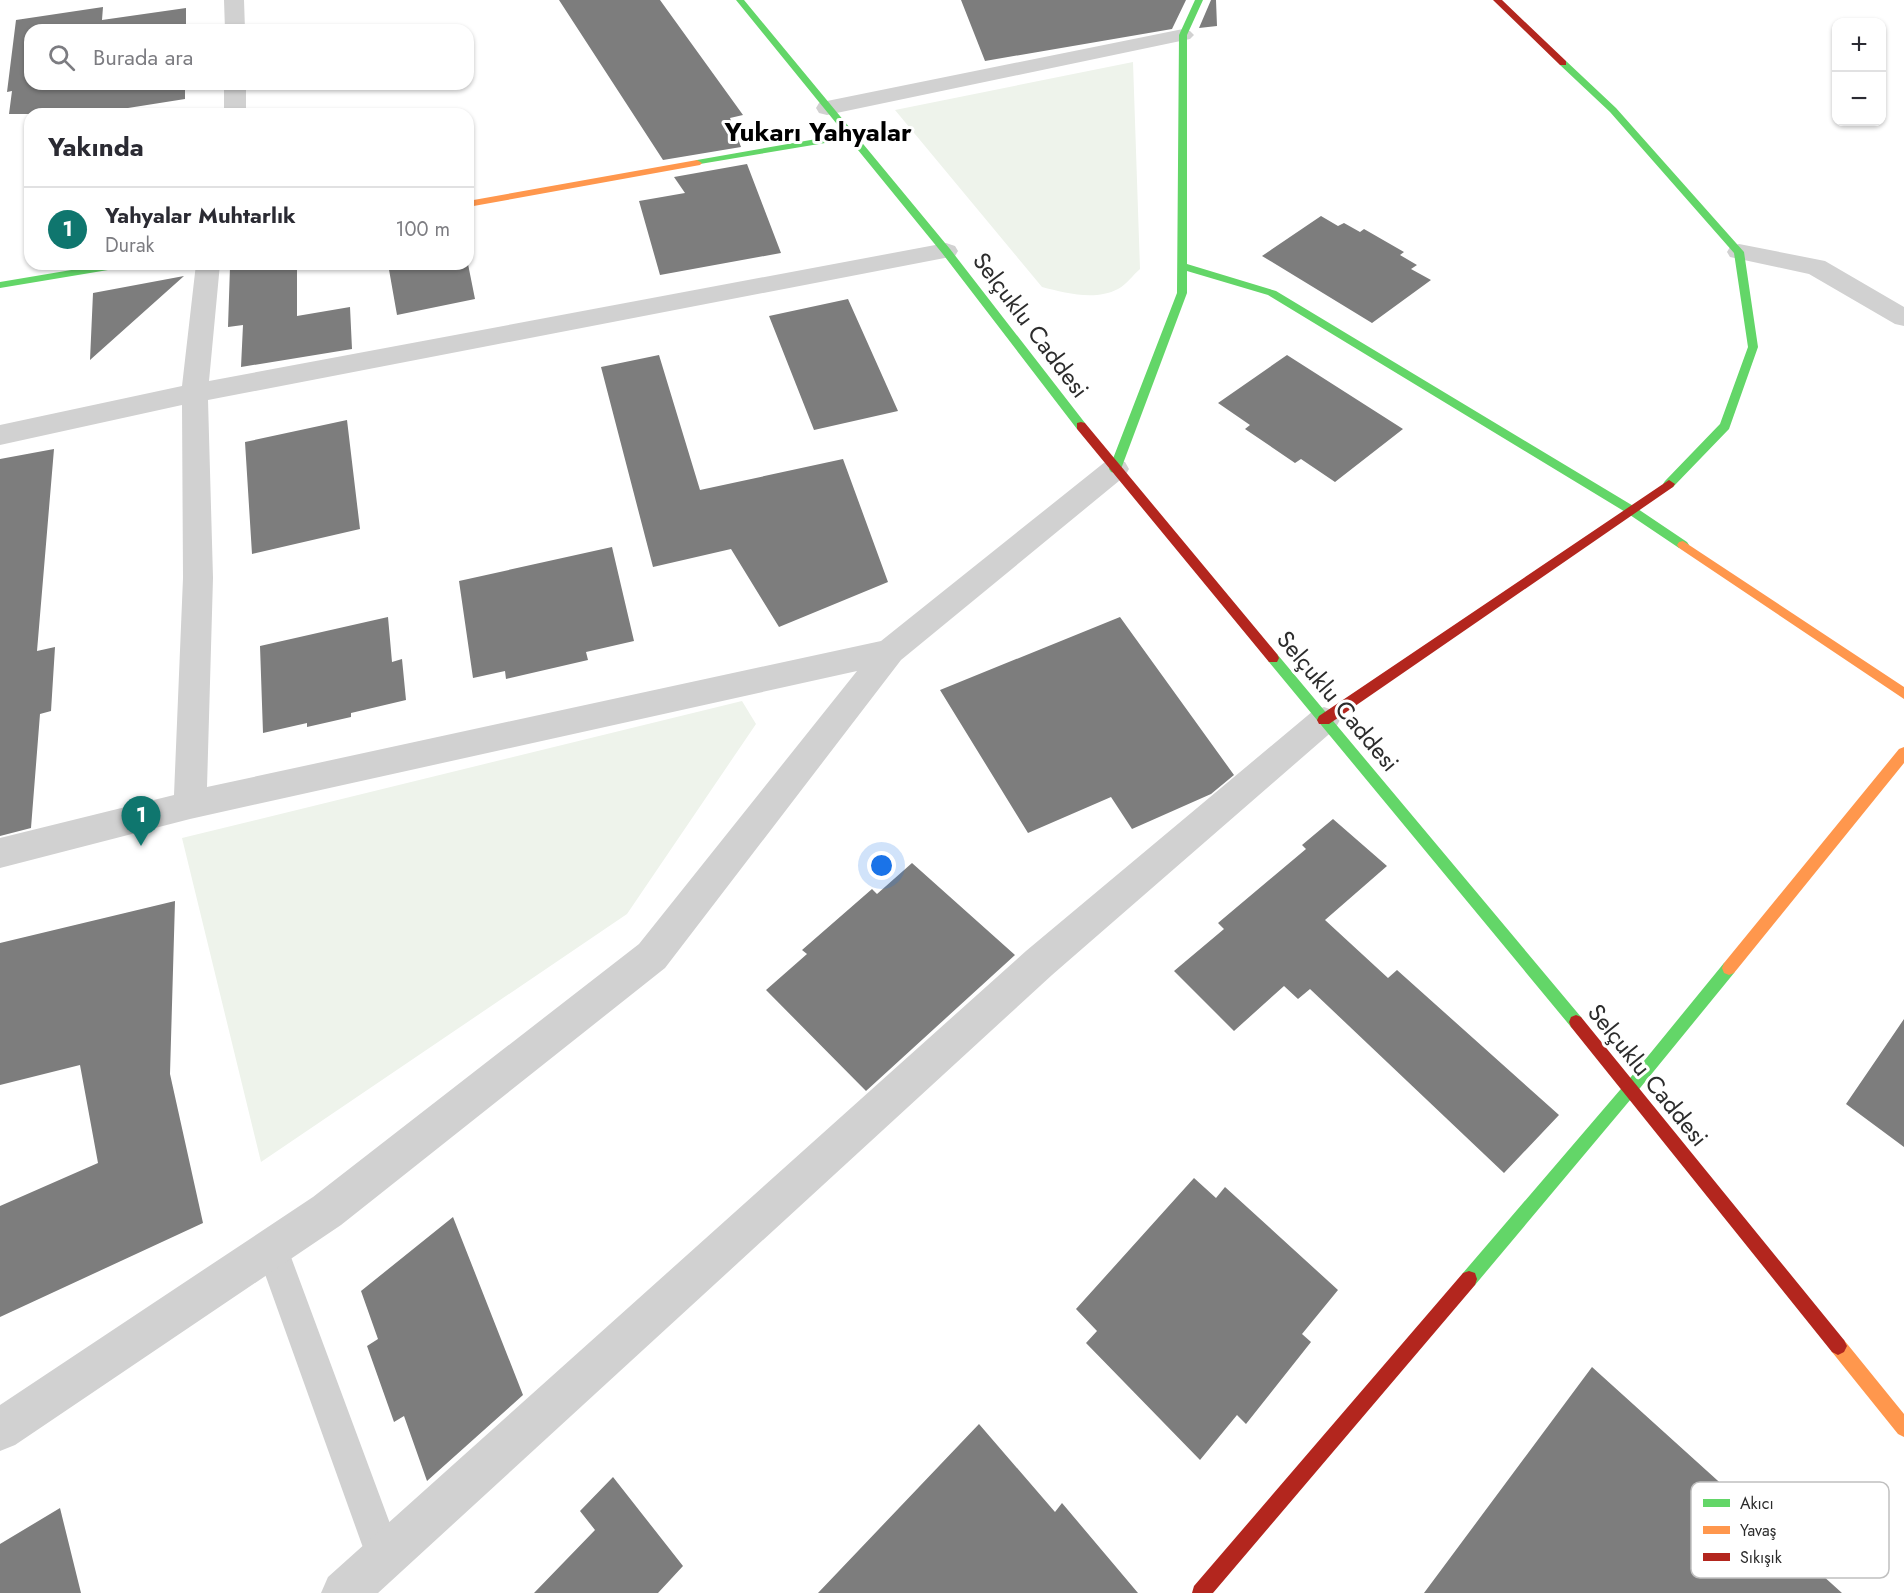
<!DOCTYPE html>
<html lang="tr">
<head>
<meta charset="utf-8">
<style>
  :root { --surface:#fff; --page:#f7f7f7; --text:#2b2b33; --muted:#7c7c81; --line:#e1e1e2; --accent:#0f766e }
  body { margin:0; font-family:Jost,sans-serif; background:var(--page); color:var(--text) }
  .controls { position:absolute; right:18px; top:18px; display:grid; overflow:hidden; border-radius:12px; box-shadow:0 2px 4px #0004 }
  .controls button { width:54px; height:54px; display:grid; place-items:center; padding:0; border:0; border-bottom:2px solid var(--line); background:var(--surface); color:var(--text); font:30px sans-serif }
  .you { position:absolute; left:882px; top:866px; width:21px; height:21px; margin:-15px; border:4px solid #fff; border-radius:50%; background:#1a73e8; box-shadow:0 0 0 9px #1a73e833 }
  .badge { display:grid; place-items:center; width:39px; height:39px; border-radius:50%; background:var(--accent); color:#fff; font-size:20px; font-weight:700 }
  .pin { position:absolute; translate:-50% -50px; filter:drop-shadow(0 2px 3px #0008) }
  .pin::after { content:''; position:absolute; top:32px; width:21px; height:18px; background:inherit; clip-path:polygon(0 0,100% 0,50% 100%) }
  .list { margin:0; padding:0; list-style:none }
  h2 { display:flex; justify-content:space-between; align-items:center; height:78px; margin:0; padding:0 24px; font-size:26px }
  h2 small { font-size:20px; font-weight:400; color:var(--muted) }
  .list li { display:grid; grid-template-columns:39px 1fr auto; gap:18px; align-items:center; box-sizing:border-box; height:84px; padding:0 24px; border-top:2px solid var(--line) }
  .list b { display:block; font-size:22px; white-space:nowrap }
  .list p { margin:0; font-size:20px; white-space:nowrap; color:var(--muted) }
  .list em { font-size:20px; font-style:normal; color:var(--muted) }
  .icon { flex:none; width:33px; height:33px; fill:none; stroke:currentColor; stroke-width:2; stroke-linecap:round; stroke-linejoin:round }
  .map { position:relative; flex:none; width:1904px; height:1593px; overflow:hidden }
  .search { position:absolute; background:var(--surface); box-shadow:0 2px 4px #0004; left:24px; top:24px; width:450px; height:66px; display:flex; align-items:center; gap:15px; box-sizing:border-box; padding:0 21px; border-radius:18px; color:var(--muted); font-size:22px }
  .panel { position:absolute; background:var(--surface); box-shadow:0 2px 4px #0004; left:24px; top:108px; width:450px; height:162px; border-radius:18px }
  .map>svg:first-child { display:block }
  .green { fill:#eef3eb }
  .building { fill:#7d7d7d }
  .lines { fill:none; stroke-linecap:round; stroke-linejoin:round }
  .lane { fill:#d1d1d1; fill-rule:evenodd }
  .street { fill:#d1d1d1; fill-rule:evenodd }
  .fast { fill:#63d668; fill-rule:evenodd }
  .slow { fill:#ff974d; fill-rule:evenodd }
  .jam { fill:#b3261e; fill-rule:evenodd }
  .labels { text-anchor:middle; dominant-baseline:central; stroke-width:6; stroke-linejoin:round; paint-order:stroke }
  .street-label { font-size:24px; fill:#2c2c2c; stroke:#fff }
  .far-district-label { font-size:26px; font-weight:bold; fill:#000; stroke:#fff }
  .key { fill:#fff; stroke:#c0c0c0; stroke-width:1.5 }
  .key-label { font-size:16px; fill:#2c2c2c }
</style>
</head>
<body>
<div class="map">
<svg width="1904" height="1593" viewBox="0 0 1904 1593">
  <rect width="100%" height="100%" fill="#fff"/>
  <path class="green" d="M1133,62L1140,269C1133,275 1126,285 1118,289C1095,301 1065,293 1042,287L895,110Z
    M742,701L756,724L627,914L261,1162L182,838Z"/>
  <path class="building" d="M559,0H660L743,115L730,118L741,147L663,160Z
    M961,0H1186L1172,29L985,61Z
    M1211,0H1216L1217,26L1199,28Z
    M103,7L102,20L186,8V25H189V30H30V84H185V99L90,114H9L12,91L7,92L16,20Z
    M747,164L781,253L660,275L639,201L685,193L674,177Z
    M1321,216L1338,226L1344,223L1360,232L1364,229L1404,252L1400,255L1417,265L1411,269L1431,280L1372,323L1262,256Z
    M252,264H297V316L350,307L352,349L241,367L243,325L228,327L230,267Z
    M388,264H468L475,299L397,315Z
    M184,276L90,360L93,293Z
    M848,299L898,411L814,430L769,316Z
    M659,355L700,490L843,459L888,582L779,627L731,549L653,567L601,367Z
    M1287,355L1403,429L1335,482L1301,459L1295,463L1245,429L1250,425L1218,403Z
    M347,420L360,529L252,554L245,442Z
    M54,449L37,651L55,647L51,711L40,714L31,828L0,836V459Z
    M612,547L634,641L586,652L588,660L506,679L505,671L473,678L459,581Z
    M388,617L392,662L402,659L406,700L351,713V717L307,727V723L263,733L260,646Z
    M1120,617L1234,775L1211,794L1132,829L1111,797L1028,833L940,690Z
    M1333,819L1387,866L1325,920L1388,978L1397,970L1559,1115L1504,1173L1310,989L1298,999L1284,986L1234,1031L1174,971L1224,929L1218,923L1306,849L1302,845Z
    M912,863L1015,955L866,1091L766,990L807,954L802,950L872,889L877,894Z
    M175,901L170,1074L203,1223L0,1317V1206L98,1163L80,1065L0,1085V943Z
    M1904,1019V1147L1846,1104Z
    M1194,1178L1216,1198L1225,1187L1338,1290L1302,1334L1311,1342L1246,1424L1237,1415L1200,1460L1086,1343L1097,1331L1076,1309Z
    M453,1217L523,1395L427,1481L404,1416L394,1422L367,1346L378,1339L361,1291Z
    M1592,1367L1842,1593H1424Z
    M979,1424L1055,1512L1062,1503L1138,1593H818Z
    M613,1477L683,1566L658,1593H534L595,1530L580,1511Z
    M60,1508L81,1593H0V1544Z"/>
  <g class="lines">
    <path class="lane" d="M272,1233L284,1237L288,1249L402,1556L397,1569L384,1574L371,1569L366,1556L256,1249L260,1237Z"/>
    <path class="street" d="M224,0H244L245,30H225Z
      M1183,29L1190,31L1194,35L1190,39L827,115L819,113L816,108L819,103L827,101Z
      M224,84H246V114H224Z
      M946,243L955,246L958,251L955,256L208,400L213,578L207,787L881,641L1105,462L1115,459L1125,462L1129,469L1125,476L901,660L665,968L341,1225L15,1445L0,1451V1405L313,1197L639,944L857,671L190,819L0,868V838L174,795L183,578L182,405L0,445V425L182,386L196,264H220L209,381Z
      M1739,244L1825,261L1904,307V326L1895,324L1809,274L1730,257L1727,252L1730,247Z
      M1324,707L1335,711L1340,720L1335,729L1052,975L378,1593H321L328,1577L1026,951L1313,711Z"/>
    <path class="fast" d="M736,0H744L950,249L1085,423V429H1077L942,253L849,139L694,165L692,163L697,160L845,134Z
      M1195,0H1203L1187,35V264L1276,291L1635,507L1687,542L1689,545L1687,548H1679L1627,513L1268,295L1187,271V293L1121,469L1115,473L1111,472L1109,469L1177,293L1179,35Z
      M1560,61H1566L1616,108L1744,252L1758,347L1729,429L1673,487L1669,488L1663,484L1665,481L1720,424L1748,347L1734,253L1610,112L1560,65Z
      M107,264H131L126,267L0,288V282Z
      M1273,653L1277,654L1581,1017L1583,1022L1581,1027L1576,1029L1571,1027L1269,662L1267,658L1269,654Z
      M1729,961L1734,963L1736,968L1734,973L1636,1093L1475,1285L1469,1287L1463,1285L1461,1279L1463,1273L1626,1083L1724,963Z"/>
    <path class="slow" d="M697,160L702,163L700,165L468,207V201Z
      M1683,541L1904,687V699L1679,548L1677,545L1679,542Z
      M1904,747V763L1734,973L1729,975L1724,973L1722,968L1724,963L1899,749Z
      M1838,1337L1844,1340L1904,1414V1437L1898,1434L1832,1352L1829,1346L1832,1340Z"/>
    <path class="jam" d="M1493,0H1502L1566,61V65H1560Z
      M1081,422L1085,423L1277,654L1279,658L1277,662H1269L1077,429V423Z
      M1669,480L1675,484L1673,487L1329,724H1319L1317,720L1319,716Z
      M1576,1015L1581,1017L1844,1340L1847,1346L1844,1352L1838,1355L1832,1352L1571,1027L1569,1022L1571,1017Z
      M1469,1271L1475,1273L1477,1279L1475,1285L1213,1593H1192L1194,1586L1463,1273Z"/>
  </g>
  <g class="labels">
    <g class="street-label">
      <text transform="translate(1031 325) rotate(53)">Selçuklu Caddesi</text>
      <text transform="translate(1338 701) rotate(50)">Selçuklu Caddesi</text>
      <text transform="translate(1648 1075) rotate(51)">Selçuklu Caddesi</text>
    </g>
    <g class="far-district-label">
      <text x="818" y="132">Yukarı Yahyalar</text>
    </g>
  </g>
  <rect x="1691" y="1482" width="198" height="96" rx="9" class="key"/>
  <rect x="1703" y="1499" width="27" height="8" fill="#63d668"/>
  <rect x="1703" y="1526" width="27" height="8" fill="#ff974d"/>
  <rect x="1703" y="1553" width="27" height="8" fill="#b3261e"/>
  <g class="key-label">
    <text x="1740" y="1509">Akıcı</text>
    <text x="1740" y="1536">Yavaş</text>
    <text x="1740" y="1563">Sıkışık</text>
  </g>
</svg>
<div class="controls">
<button>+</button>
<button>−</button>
</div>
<div class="you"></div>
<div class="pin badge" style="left:141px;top:846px">1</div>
<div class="search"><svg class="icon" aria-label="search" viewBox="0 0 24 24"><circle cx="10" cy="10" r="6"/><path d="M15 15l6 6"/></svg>Burada ara</div>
<section class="panel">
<h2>Yakında<small></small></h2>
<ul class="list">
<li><span class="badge">1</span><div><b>Yahyalar Muhtarlık</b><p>Durak</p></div><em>100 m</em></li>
</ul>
</section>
</div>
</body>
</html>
